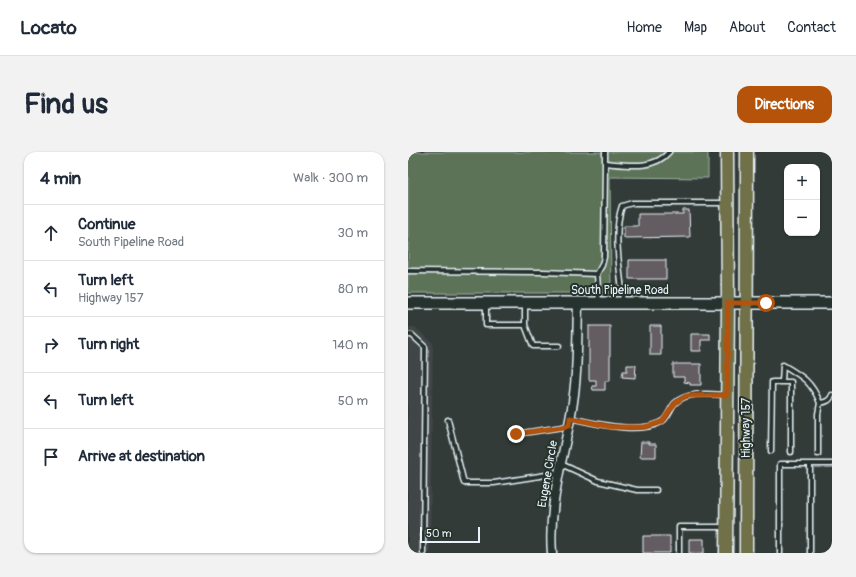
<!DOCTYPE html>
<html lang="en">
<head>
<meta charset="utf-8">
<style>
  :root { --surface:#fff; --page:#f2f2f3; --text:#1f2937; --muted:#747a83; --line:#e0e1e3; --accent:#b45309 }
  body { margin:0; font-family:Pangolin,sans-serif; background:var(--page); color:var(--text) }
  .controls { position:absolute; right:12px; top:12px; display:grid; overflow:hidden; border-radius:8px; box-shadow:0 1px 3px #0004 }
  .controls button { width:36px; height:36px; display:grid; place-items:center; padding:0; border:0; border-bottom:1px solid var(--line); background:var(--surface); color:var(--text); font:20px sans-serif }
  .scale { position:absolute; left:12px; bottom:10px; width:60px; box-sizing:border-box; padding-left:4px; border:2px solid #e8f1f8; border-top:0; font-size:11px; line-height:14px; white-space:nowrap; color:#e8f1f8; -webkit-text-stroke:3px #26332d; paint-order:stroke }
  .stop { position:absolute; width:12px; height:12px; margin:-9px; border:3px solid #b45309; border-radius:50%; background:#fff }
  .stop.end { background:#b45309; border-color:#fff; box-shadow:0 1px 4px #0008 }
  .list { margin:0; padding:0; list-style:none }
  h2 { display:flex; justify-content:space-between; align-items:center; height:52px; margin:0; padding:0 16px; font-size:17px }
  h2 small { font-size:13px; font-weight:400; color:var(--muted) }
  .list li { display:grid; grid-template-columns:26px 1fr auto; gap:12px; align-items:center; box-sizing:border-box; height:56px; padding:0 16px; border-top:1px solid var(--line) }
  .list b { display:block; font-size:15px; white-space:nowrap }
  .list p { margin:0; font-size:13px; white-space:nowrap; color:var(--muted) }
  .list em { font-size:13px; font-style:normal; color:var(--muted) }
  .icon { flex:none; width:22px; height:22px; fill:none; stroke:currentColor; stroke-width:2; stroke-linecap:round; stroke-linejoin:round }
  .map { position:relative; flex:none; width:424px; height:401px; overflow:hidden; border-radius:12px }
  header { display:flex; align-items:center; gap:24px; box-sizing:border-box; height:56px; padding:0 20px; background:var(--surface); border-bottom:1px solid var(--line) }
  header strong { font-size:19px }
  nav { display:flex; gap:22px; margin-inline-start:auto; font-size:14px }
  .intro { display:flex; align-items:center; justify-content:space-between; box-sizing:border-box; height:96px; padding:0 24px }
  h1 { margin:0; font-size:28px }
  .button { padding:10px 18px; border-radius:12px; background:var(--accent); color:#fff; font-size:14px; font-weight:700 }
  main { display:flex; gap:24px; padding:0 24px }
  aside { flex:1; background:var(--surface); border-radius:12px; box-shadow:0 1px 3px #0004 }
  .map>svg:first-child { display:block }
  .built { fill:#414544 }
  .green { fill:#5c7358; stroke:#a2b2a8 }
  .building { fill:#645b61; stroke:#e8f1f8 }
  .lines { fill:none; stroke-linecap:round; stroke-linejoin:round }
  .lane-casing { stroke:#e8f1f8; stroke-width:7 }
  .street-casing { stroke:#e8f1f8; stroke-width:11 }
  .secondary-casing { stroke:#e8f1f8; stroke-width:14 }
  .primary-casing { stroke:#e8f1f8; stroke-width:15 }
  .lane { stroke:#26332d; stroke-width:4 }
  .street { stroke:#26332d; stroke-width:8 }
  .secondary { stroke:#26332d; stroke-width:11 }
  .primary { stroke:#70704a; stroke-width:12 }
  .route { stroke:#b45309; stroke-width:5 }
  .labels { text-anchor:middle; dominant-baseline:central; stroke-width:4; stroke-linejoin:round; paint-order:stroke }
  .street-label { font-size:12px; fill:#e8f1f8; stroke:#26332d }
</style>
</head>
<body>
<header>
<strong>Locato</strong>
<nav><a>Home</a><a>Map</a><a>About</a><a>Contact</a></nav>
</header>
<div class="intro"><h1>Find us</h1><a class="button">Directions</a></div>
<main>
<aside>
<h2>4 min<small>Walk · 300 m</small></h2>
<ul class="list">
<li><svg class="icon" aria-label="ahead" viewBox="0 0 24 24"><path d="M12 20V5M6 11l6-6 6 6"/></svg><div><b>Continue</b><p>South Pipeline Road</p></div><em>30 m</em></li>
<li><svg class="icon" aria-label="left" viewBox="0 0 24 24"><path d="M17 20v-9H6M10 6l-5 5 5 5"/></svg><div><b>Turn left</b><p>Highway 157</p></div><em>80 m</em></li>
<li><svg class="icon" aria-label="right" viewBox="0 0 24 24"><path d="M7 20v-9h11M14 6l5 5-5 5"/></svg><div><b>Turn right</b></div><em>140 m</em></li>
<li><svg class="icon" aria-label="left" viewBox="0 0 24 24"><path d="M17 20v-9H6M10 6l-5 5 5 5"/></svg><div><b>Turn left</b></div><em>50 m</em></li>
<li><svg class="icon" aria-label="arrive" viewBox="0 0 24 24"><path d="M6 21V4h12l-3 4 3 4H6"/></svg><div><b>Arrive at destination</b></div></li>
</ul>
</aside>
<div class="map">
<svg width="424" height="401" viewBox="0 0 424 401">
  <rect width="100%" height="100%" fill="#323b37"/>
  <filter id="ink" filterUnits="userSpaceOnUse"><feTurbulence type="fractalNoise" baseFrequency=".025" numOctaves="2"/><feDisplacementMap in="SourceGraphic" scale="8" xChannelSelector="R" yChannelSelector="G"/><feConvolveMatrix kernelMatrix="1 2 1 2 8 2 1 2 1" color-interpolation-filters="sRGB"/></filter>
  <g filter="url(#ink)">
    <path class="built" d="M0,175H7L25,191L22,401H0Z"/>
    <path class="green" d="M0,0H300V26L202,25L203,141H0Z"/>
    <path class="building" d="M275,58H281L282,85L216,86V74H230V62H275Z
      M221,108H258V127H221Z
      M181,174H202V229H197V238H185L184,234H188V228H181Z
      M242,174H253V203H242Z
      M283,182H302V188H293V199H283Z
      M265,212H293V233H282V231L276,230V225H265Z
      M219,213H228L227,226L214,225L215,219H219Z
      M233,290H241V292H248V305H232Z
      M235,384H262V401H235Z
      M281,387H296V401H281Z"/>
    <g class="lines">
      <g class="lane-casing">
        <path id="lane" d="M197,0V11
          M0,119L135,120L189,122
          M215,150C213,120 204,83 214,54L224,51H319
          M78,151V173H117V152
          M191,151L189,122L194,113L196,105L197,11C219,13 246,18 261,0
          M117,173L125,194H151
          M0,183H4L17,195L15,401
          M374,230L375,213C394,224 404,230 412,251
          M162,266C186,271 231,283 253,270C260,267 262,256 267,251C280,239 302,242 318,243
          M40,268L56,331H86L151,321
          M108,282L161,274
          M363,299L364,230H383V300
          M410,302V262L412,251C418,250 422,249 424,243
          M153,312L190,329L229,338H248
          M271,401V375H316
          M372,401V312H424
          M402,401V312"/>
      </g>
      <g class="street-casing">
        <path id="street" d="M144,401C140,354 155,307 163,262C170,225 169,188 170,151"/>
      </g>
      <g class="secondary-casing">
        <path id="secondary" d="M0,151H424"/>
      </g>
      <g class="primary-casing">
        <path id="primary" d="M318,401L320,151L319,0
          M338,401L339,0"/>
      </g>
      <use href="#lane" class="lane"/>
      <use href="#street" class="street"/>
      <use href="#secondary" class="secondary"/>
      <use href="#primary" class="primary"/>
    </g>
  </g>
  <g class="lines" filter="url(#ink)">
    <path class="route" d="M108,282L161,274L162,266L203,275H237L254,270L267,251L278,244L319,243L320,151H358"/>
  </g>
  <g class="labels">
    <g class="street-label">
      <text x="212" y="138">South Pipeline Road</text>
      <text transform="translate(338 276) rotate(-90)">Highway 157</text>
      <text transform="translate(140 322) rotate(-80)">Eugene Circle</text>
    </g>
  </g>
</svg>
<div class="controls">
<button>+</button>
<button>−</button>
</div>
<div class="scale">50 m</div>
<div class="stop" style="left:358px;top:151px"></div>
<div class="stop end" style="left:108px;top:282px"></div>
</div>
</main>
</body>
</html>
